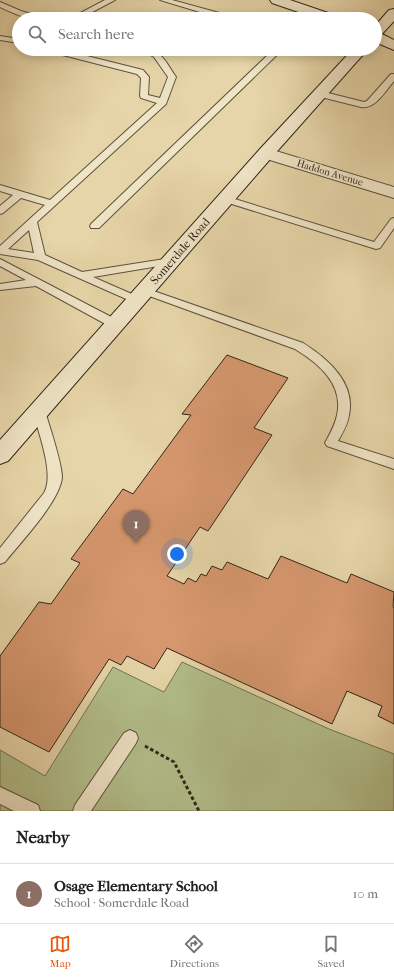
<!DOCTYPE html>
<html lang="en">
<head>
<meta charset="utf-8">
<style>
  :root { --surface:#fff; --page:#f6f6f6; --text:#202124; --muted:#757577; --line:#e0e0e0; --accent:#ea580c }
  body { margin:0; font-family:"IM FELL French Canon",serif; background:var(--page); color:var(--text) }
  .you { position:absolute; left:177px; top:554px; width:14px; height:14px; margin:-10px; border:3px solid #fff; border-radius:50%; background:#1a73e8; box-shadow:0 0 0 6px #1a73e833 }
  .badge { display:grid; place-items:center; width:26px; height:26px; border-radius:50%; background:var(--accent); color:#fff; font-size:13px; font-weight:700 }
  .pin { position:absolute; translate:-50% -33px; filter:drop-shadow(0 1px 2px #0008) }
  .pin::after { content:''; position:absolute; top:21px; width:14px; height:12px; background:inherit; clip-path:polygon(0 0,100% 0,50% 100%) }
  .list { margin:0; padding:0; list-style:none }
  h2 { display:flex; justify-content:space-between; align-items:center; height:52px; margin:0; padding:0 16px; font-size:17px }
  h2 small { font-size:13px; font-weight:400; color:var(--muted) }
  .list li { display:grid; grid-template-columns:26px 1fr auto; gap:12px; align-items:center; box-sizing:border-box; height:60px; padding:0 16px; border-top:1px solid var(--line) }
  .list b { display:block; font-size:15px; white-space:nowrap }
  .list p { margin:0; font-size:13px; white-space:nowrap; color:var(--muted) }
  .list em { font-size:13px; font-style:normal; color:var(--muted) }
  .icon { flex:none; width:22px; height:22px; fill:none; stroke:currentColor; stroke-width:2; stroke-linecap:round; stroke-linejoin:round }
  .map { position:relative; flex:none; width:394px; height:811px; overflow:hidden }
  .search { position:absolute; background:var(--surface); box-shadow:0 2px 10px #0003; left:12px; right:12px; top:12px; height:44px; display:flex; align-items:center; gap:10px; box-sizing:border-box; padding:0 14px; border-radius:22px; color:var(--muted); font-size:15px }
  .sheet { height:112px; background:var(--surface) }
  nav { display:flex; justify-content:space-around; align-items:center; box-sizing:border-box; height:56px; border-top:1px solid var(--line); background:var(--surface); font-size:11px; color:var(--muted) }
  nav a { display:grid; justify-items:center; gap:2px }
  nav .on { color:var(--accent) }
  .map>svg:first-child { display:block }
  .green { fill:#b2be8a; stroke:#727252 }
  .building { fill:#d6976e; stroke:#31261a }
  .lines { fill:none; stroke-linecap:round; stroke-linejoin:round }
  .service-casing { stroke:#5e523e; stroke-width:2 }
  .minor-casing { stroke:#5e523e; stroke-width:2 }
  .secondary-casing { stroke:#31261a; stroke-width:2 }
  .path { stroke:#31261a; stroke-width:3; stroke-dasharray:3.5 2.5; stroke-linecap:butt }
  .service { fill:#efe4c6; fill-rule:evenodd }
  .minor { fill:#efe4c6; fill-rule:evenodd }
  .secondary { fill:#efe4c6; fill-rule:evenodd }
  .labels { text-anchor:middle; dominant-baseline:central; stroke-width:3; stroke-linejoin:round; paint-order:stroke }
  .far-street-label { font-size:10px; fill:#31261a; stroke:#efe4c6 }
  .street-label { font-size:12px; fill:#31261a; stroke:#efe4c6 }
</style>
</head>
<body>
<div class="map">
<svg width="394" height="811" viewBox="0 0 394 811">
  <rect width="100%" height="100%" fill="#e6d5a8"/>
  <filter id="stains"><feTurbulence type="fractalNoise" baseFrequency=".005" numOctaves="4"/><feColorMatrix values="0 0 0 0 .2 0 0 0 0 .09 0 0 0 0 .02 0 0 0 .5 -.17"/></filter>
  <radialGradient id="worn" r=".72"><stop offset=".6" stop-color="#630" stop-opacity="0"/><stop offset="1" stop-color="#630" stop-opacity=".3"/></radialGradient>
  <path class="green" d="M182,662L329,729L394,754V811H0V750L45,776L113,667L164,692Z"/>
  <path class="building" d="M227,355L288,378L254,428L272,435L208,531L200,527L167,576L184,584L188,578L196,582L201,574L206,576L212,566L222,570L227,562L268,579L281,556L347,583L351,574L394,592L393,607L394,608V724L378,716L382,706L347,691L332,724L167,648L154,669L127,656L121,665L109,659L49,752L0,727V656L39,602L51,604L80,563L71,559L123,489L133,494L191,415L182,414Z"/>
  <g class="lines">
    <g class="service-casing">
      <path id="service" d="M105,0H115L79,19H69Z
        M160,0H172L234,17L235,19H223Z
        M0,2L21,11L41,17L42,19C26,19 14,14 0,7Z
        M0,36L19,39V43L0,40Z
        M46,49H59L143,70L149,77L148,95L160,98L168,77L154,57L140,49C162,49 165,61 176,77L166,104L37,222L45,255L82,272L171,258L175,259L176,261L171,264L93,277L141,298L142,300L141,302H133L38,260L0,254V246L45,205L21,198L3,213L0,214V206L13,195L0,191V185L50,200L157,103L141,98L140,96L141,78L137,74L47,51ZM29,230L34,253L8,249Z
        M274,49H283L99,228H91L90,226L91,224Z
        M391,74H394V81C386,90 375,110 361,107L317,96L316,94L320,91L364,102L367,101Z
        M225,196L374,242L391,219L394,218V228L380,248L376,249L222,201L220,199Z
        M0,259L119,321L121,324L119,327H111L36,286L0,290V284L26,280L0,266Z
        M145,288L303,343C327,358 356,383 349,415C348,424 343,432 338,441L394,459V469L327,446L325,443C330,434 335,425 337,415C344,384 318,363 295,349L141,293L140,291L141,289Z
        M39,407L43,408L45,411C50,428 61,460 62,476C62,499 20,543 5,562L0,564V548L44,493C55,474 38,432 33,411L35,408Z
        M130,730L136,733L138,738L136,743L91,811H73L75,805L124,733Z
        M0,787L38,805L40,811H14L0,804Z"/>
    </g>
    <g class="minor-casing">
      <path id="minor" d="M266,148L394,187V198L260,157L258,153L260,149Z"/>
    </g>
    <g class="secondary-casing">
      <path id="secondary" d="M270,0H290L337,16L339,19H319L272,3Z
        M394,9V21L382,34L394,40V50L375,42V26L389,10Z
        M353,49H368L272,157L8,461L0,464V440L260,149Z"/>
    </g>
    <path class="path" d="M145,746L174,762L199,811"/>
    <use href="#service" class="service"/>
    <use href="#minor" class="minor"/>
    <use href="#secondary" class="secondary"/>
  </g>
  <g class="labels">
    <g class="far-street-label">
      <text transform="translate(330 173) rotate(17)">Haddon Avenue</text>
    </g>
    <g class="street-label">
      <text transform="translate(180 251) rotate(-49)">Somerdale Road</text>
    </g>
  </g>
  <rect width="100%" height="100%" filter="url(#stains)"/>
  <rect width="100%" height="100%" fill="url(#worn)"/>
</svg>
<div class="you"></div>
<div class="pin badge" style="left:136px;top:543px;background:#8d6e63">1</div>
<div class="search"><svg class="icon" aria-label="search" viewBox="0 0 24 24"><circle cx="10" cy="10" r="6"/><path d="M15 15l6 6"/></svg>Search here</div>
</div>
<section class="sheet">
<h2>Nearby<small></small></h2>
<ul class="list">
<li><span class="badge" style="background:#8d6e63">1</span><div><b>Osage Elementary School</b><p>School · Somerdale Road</p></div><em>10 m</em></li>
</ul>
</section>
<nav>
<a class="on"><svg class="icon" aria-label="map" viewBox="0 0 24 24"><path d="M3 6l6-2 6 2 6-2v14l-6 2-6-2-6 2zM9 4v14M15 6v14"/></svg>Map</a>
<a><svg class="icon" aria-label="directions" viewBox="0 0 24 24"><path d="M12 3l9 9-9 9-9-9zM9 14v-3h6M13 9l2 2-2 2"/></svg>Directions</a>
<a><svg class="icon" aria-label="saved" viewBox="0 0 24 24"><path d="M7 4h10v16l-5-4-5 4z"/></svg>Saved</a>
</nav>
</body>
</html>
